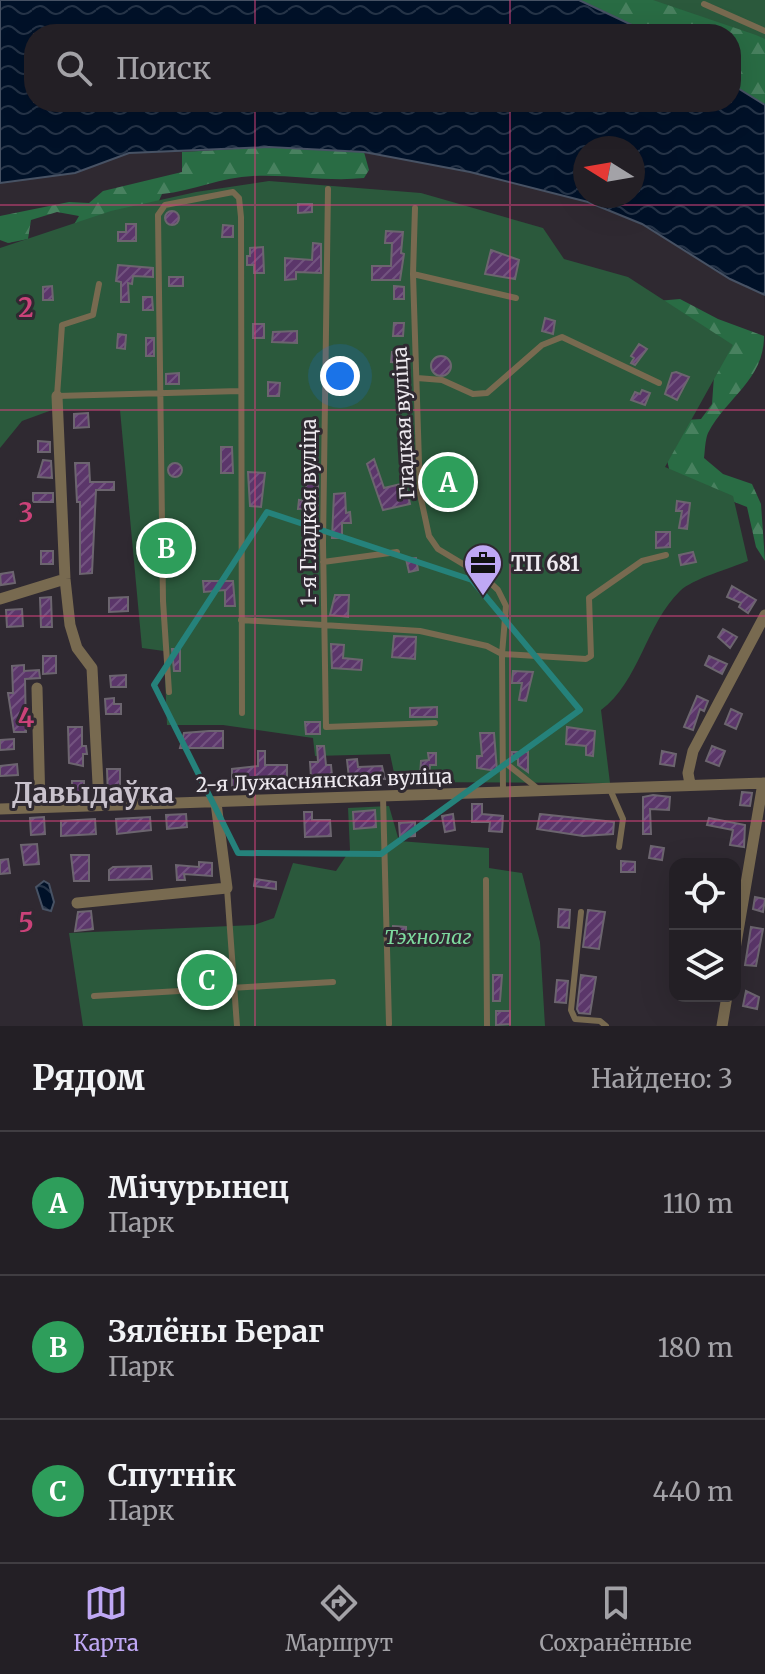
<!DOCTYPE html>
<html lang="ru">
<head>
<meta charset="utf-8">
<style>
  :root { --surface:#231f25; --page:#2b272d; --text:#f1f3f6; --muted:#a3a2a7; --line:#403d42; --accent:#bfa8f4 }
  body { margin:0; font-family:Merriweather,serif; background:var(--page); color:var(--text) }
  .controls { position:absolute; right:24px; bottom:24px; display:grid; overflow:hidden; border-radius:16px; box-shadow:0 8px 32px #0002 }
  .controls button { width:72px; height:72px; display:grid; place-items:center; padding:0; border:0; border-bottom:2px solid var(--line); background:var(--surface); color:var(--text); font:40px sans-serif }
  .compass { position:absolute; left:573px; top:136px; width:72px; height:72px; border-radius:50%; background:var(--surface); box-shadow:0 8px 32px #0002; rotate:281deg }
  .you { position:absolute; left:340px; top:376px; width:28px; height:28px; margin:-20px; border:6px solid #fff; border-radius:50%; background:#1a73e8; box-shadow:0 0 0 12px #1a73e833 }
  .badge { display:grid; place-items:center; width:52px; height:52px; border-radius:50%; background:var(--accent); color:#fff; font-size:26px; font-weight:700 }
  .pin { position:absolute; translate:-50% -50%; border:4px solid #fff; box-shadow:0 2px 8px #0006 }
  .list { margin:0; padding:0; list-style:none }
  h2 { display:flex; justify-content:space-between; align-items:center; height:104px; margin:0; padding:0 32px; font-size:34px }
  h2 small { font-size:26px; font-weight:400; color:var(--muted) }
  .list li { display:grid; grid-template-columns:52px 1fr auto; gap:24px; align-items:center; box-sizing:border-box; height:144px; padding:0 32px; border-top:2px solid var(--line) }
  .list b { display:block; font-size:30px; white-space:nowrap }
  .list p { margin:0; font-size:26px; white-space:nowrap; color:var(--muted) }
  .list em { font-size:26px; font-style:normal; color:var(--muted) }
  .icon { flex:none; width:44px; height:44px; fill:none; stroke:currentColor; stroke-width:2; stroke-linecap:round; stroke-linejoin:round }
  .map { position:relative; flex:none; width:765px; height:1026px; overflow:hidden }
  .search { position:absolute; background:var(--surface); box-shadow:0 8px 32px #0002; left:24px; right:24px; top:24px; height:88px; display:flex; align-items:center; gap:20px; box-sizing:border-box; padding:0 28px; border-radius:32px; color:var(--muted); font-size:30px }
  .sheet { height:536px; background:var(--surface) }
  nav { display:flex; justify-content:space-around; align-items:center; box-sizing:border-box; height:112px; border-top:2px solid var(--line); background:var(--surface); font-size:22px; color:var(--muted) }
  nav a { display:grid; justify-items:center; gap:4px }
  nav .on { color:var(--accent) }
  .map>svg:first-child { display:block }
  .forest { fill:url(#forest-firs) }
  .garden { fill:#2b593c }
  .water { fill:url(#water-waves); stroke:#475264; stroke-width:2; fill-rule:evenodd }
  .building { fill:url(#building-hatch); stroke:#6c656f; stroke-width:2 }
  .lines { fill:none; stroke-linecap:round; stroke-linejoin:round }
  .lane { stroke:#786a50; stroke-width:6 }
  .street { stroke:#786a50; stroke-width:11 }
  .marked { fill:none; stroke:#25827b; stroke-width:6; stroke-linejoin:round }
  .grid { fill:none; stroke:#cb4279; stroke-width:2; stroke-opacity:0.55 }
  .labels { text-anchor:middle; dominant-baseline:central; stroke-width:6; stroke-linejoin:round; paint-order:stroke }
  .street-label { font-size:20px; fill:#eeeaf0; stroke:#2f2931 }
  .poi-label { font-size:20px; font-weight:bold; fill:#eeeaf0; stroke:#2f2931; text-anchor:start }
  .park-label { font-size:20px; font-style:italic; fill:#7dda9e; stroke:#2f2931 }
  .district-label { font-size:28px; font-weight:bold; fill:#c9c2cd; stroke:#2f2931 }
  .grid-label { font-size:26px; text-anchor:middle; font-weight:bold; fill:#cb4279; stroke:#2f2931; stroke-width:6; stroke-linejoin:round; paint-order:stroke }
</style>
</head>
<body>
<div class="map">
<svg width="765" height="1026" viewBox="0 0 765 1026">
  <defs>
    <pattern id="forest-firs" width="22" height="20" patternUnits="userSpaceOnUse" patternTransform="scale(2)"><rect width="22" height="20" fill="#296c44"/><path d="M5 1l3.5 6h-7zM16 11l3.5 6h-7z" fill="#48815f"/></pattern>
    <pattern id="water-waves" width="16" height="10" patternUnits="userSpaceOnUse" patternTransform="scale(2)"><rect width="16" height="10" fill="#001128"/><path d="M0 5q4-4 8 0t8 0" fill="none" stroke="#263448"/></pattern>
    <pattern id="building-hatch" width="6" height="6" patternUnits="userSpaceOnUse" patternTransform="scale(2)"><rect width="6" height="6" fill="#5b366a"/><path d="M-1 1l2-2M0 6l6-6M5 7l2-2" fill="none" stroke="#735380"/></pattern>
  </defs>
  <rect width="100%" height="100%" fill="#2f2931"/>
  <path class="forest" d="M579,0H686L765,37V105L731,84V34H651Z
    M269,147L364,152L369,170L364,178C327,182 290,174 253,176C222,177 193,191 162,194L153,214L66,238L79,216L57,212L31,220L28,239L8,243L0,240V216L69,202L89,203L103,191L182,172V152Z
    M680,299L718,319L764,336C764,380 727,397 708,433C705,440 705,451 704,458L723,474L752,484L761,504L765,561L756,547L747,507L671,477L666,456L685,420L701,419L712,404L714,376L657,301Z"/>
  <path class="garden" d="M653,0H765V39L756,35Z
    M269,181L421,193L543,228L564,259L628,277L733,345L665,467L733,496L748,561C731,568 692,579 680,591C646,624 639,682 601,710L610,783L396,782L390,754L315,756L313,738L223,725H167L164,651L142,648L120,410H52L22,421L0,448V248L111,211L196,192Z
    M389,806L399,841L489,848V868L522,873L540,942L545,1026H83L69,933L254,925L274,918L293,863L336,871L350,850L348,808Z"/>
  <path class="water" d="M0,0H579L651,34H34V102H731V84L765,105V295L730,279L642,224L588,202L470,172L364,152L269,147L129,153L75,173L0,183ZM585,148H633V196H585Z
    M44,881L49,884L54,902L51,911L43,909L36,887Z"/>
  <path class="building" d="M298,204H312V212L298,213Z
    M165 218a7 7 0 1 1 14 0a7 7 0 1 1-14 0Z
    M126,224H136V241H118V232H126Z
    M223,225L233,226V237H222Z
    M386,231L403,232L401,253L404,254L400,280H372V266H391L392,243H385Z
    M313,243L321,244V273L296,272V279L285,280V258L312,260Z
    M263,247L264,273H254V265H247V256H250V248Z
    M491,250L519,260L515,279L485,274Z
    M118,265L153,268V277L133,276L132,284L128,283L129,302H121V282L116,281Z
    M169,277H183V286H169Z
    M52,286L53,300H43V287Z
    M394,286L404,287V299H394Z
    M143,297H152L153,310H143Z
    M545,318L555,321L553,334L542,331Z
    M394,323H404L403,336H393Z
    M253,324H264V338H253Z
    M297,331V343L272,342L273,332Z
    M118,334L126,335L125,349L117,348Z
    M146,338H154V356H146Z
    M639,344L647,349L635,365L631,363L634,358L631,356Z
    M392,352H403V363L391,362Z
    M431 366a10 10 0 1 1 20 0a10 10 0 1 1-20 0Z
    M676,372L689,377L677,400L665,394L672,373Z
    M179,373V384H166V374Z
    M268,382L280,383L279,396H268Z
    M642,390L650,393L645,405L631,400L635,392L640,394Z
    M88,413L89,427L74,428V414Z
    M38,441L50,442V452H38Z
    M221,447H232L233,473H221Z
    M374,459L384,488L405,483L410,504L383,510L367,464Z
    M43,460L51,461L52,478L38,477Z
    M168 470a7 7 0 1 1 14 0a7 7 0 1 1-14 0Z
    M75,463H89L90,482H114V490H96L92,573L80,574V502H77Z
    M248,472L265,473L261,507L250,506Z
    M306,484H318V508L298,509L299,500L306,501Z
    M33,493H53V502H33Z
    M345,493L346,513L350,512L351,523H342V538H332L334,494Z
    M677,501L690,503L687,529L679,528L682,511H676Z
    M656,532H670V547L656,548Z
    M41,551H53V564H41Z
    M693,552L696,562L681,565L679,555Z
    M416,558L418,570L409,572L406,559Z
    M13,572L15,583L1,585L0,574Z
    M203,581H233L235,606H225V590L204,592Z
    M732,586L756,600L748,613L739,607L741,603L727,597Z
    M335,595H349L348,617L330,615Z
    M51,597L52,627H41L40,598Z
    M128,597V611L109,612V598Z
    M22,609L23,626L7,627L6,610Z
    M723,629L737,637L730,648L718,637Z
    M394,636L416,637L415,659L392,657Z
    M331,644L344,645L343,658L362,660L361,670L332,668Z
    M172,649H180V671H174Z
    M43,656H56V673L43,674Z
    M709,656L727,664L722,674L705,665Z
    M24,665V671L39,670L40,678L25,679L26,732H14L8,693H13L12,666Z
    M513,671L533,672L526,701L519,700L522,683H512Z
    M126,675V687H111L110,676Z
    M697,696L708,701L704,711L700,709L693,730L684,727Z
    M114,698V704H121V714H106L105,699Z
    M437,707V717H410V708Z
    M731,709L742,714L736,729L725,724Z
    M305,722H320V734H306Z
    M68,727H82V746H86L87,754H83V766L69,763Z
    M567,727L595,731L593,756L586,755V746L566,744Z
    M209,731H223V748H180L184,733Z
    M480,733H494L497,771L477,768V756H482Z
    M14,739V749L0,750V740Z
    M317,746H324L326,765H331L332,776L311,777L310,762H318Z
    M712,746L725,751L719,766L706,761Z
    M258,751H265V765H287V777H265V790L232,786V769L258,766Z
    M662,751L676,754L674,766L660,764Z
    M512,752H528V772L518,765V759H512Z
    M428,753H436V765H430L429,778L420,777L421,761L429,760Z
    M357,759L358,767L382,766L385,779L349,778L347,760Z
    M17,764L18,775L0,776V766Z
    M107,769H120V796L108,797Z
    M72,781H84V794L72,795Z
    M742,792L752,793L750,806L740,805Z
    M653,795L670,797L669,810L650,809L651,834H643V797Z
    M472,804H482V814L503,816L502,832L489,831L490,822H472Z
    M375,810L376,827L354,829L353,812Z
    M304,812H312V820H330L331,836L305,837Z
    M186,814L187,827L167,829L166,815Z
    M453,814L455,830L445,832L442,816Z
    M540,814L614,822L613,834L583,836L537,829Z
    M44,817L45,834L31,835L30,818Z
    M150,817L151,830L117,834L116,819Z
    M709,818L745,825L744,847L730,845L733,830L707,825Z
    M95,819L96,834L61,836V821Z
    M415,822V836L400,837L399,823Z
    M37,844L39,864L24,865L21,845Z
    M651,846L664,848L662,860L649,858Z
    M71,855H89V881H74Z
    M8,859L10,873L0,874V860Z
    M621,861L635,862V872H621Z
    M199,862L212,863V876L184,874L185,880H177L176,865L199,867Z
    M151,866L152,879L109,880V870L113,867Z
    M255,879L276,882V889L254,886Z
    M755,897L765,899L763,912L753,909Z
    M559,909L570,910L569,928L558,927Z
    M588,910L605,912L599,949L583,947Z
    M91,911L93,929L75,931L78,912Z
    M393,926L406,927V939L393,938Z
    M751,927L763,929L756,966L745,965Z
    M493,975H502L500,1001H493Z
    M581,975L596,977L590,1014L579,1013L577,1009Z
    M557,980L568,981L566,1003L555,1002Z
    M746,991L759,997L757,1009L743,1006Z
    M496,1011H510V1024L496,1025Z"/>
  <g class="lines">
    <path class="lane" d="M704,4L765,31
      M328,189L323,543L326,727L435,723
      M415,208L413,274L420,494L429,536L438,549L483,576L498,590L506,606L502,654L503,792
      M413,274L516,298
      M99,284L93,315L62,325L57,396L240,391
      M417,378L442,380L473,394L487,393L542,345L562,337L659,383
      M323,562L397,552
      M241,620L420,631L487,646L502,654L586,659L591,656L589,598L642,561L666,555
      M169,692L163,601L158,215L165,205L233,192L239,198L241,217L242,713
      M503,761L537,788
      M609,787L623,819L619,847
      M383,797L389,1024
      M486,880L487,1026
      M227,888L237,1026
      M581,912L571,1010L575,1019L600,1021L606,1026
      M94,996L333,982"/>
    <path class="street" d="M57,396L65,579L70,625L77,648L92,668L99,803
      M0,599L65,579
      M37,688L40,806
      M690,784L688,773L693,751L765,615
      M0,809L765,783
      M77,903L227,888L216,803
      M735,949L763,783
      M722,1026L727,996"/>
  </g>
  <path class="marked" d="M267,512L472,580L580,710L381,854L238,853L154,685Z"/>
  <path class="grid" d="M255,0V34M510,0V34M255,102V1026M510,102V1026M0,205H765M0,410H765M0,616H765M0,821H765"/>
  <defs>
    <g id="office-pin" transform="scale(2)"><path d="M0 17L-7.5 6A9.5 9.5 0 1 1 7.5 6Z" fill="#bfa8f4" stroke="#2f2931"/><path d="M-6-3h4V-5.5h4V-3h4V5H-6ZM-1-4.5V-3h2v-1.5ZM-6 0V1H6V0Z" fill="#111"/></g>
  </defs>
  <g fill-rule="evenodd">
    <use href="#office-pin" x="483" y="563"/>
  </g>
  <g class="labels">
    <g class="street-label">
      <text transform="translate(403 423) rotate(-93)">Гладкая вуліца</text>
      <text transform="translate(308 512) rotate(-90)">1-я Гладкая вуліца</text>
      <text transform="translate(324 780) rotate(-2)">2-я Лужаснянская вуліца</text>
    </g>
    <g class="poi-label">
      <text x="511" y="563">ТП 681</text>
    </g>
    <g class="park-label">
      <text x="428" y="936">Тэхнолаг</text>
    </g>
    <g class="district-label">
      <text x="93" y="793">Давыдаўка</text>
    </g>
  </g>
  <g class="grid-label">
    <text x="26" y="317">2</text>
    <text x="26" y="522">3</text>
    <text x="26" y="727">4</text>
    <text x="26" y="932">5</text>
  </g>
</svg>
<div class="controls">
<button><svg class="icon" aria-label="locate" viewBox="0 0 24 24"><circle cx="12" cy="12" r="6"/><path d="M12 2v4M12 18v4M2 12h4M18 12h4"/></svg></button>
<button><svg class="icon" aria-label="layers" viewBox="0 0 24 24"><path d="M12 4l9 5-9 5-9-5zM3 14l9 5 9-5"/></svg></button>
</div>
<svg class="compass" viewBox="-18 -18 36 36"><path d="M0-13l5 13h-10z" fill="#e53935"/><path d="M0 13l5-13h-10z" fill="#a3a2a7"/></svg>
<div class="you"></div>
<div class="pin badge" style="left:448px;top:482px;background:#2e9e5b">A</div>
<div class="pin badge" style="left:166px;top:548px;background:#2e9e5b">B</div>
<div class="pin badge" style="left:207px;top:980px;background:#2e9e5b">C</div>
<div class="search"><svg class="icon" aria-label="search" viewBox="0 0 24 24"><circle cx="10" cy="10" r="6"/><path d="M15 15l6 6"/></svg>Поиск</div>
</div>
<section class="sheet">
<h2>Рядом<small>Найдено: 3</small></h2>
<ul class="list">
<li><span class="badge" style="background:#2e9e5b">A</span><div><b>Мічурынец</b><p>Парк</p></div><em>110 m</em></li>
<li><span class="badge" style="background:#2e9e5b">B</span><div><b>Зялёны Бераг</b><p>Парк</p></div><em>180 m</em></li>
<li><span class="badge" style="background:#2e9e5b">C</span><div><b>Спутнік</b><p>Парк</p></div><em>440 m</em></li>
</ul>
</section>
<nav>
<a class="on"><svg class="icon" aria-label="map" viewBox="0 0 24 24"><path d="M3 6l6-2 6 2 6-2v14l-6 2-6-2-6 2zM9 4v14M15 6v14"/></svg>Карта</a>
<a><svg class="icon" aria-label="directions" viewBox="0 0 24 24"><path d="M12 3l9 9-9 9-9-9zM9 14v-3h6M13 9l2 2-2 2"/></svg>Маршрут</a>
<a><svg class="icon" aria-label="saved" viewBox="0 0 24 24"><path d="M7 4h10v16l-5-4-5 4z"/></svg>Сохранённые</a>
</nav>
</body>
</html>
